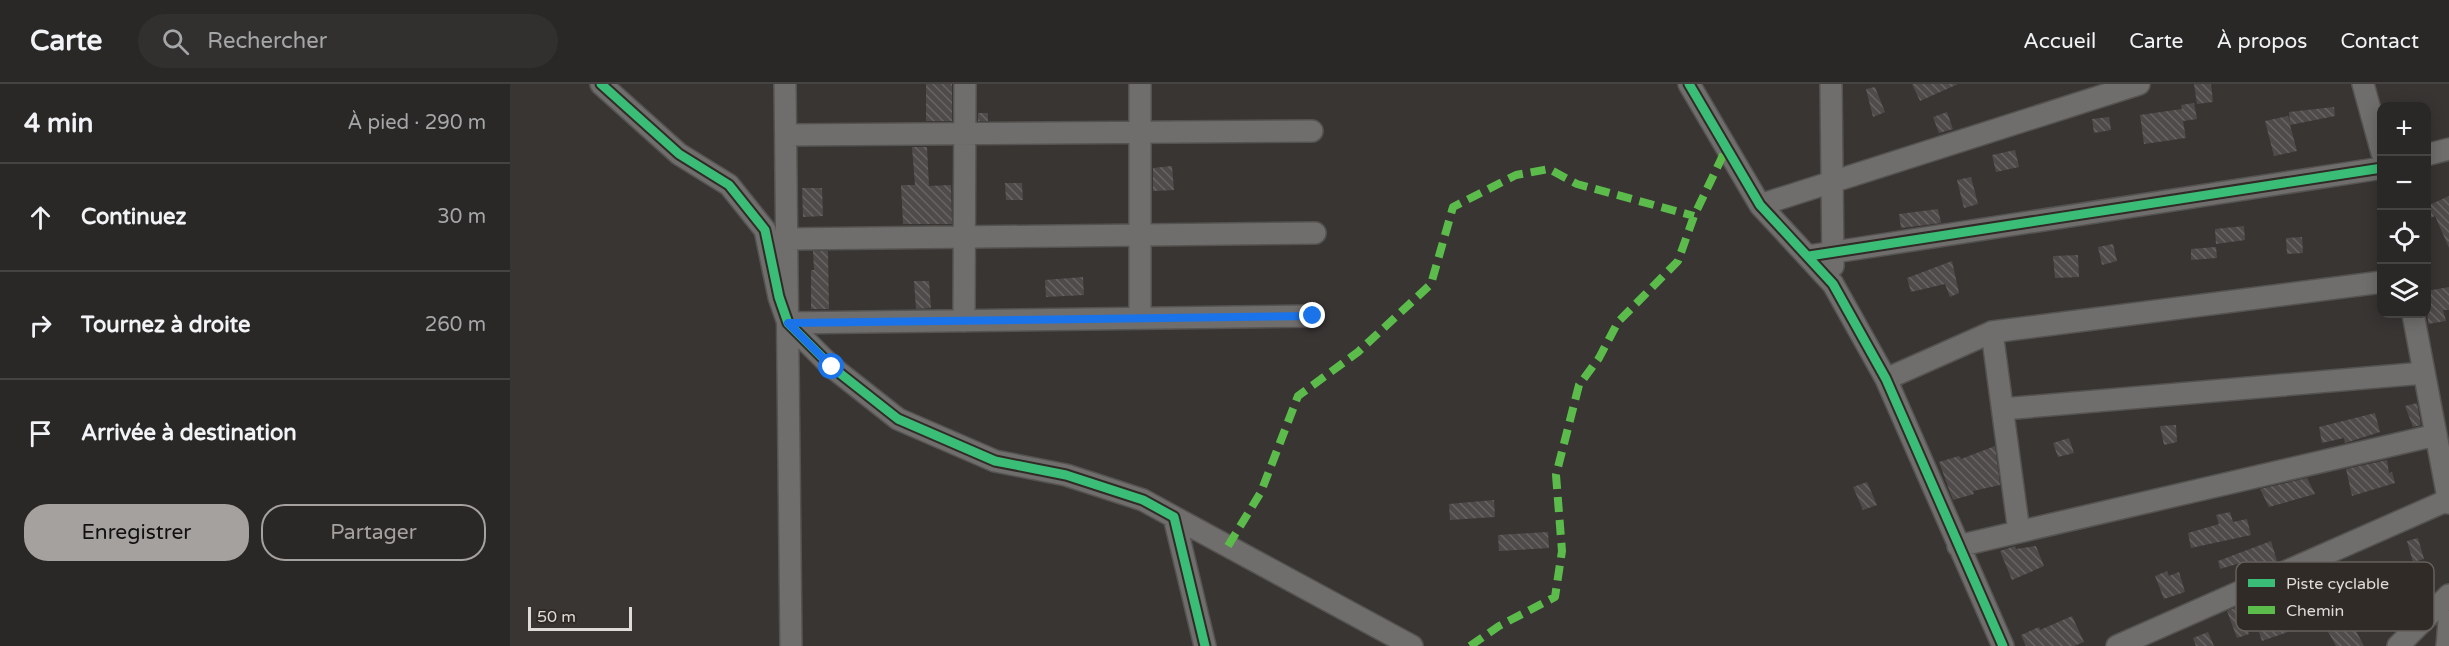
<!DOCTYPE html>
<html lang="fr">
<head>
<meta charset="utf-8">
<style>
  :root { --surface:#2a2826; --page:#32302e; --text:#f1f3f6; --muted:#a5a6a7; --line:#464443; --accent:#a5a19e }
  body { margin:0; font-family:"Varela Round",sans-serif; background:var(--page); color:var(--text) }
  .controls { position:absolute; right:18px; top:18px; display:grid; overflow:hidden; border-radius:12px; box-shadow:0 3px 15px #0003 }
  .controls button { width:54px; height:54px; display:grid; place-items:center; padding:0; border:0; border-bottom:2px solid var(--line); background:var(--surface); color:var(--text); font:30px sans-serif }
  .scale { position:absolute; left:18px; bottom:15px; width:104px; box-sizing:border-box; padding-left:6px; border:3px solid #dfdbd8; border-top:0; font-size:16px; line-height:21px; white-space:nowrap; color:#dfdbd8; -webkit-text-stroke:4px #312b27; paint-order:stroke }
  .stop { position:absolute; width:18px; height:18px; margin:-14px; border:4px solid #1a73e8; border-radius:50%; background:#fff }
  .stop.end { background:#1a73e8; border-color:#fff; box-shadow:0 2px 6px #0008 }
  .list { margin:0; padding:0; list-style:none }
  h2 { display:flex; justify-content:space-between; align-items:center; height:78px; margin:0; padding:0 24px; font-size:26px }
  h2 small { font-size:20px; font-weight:400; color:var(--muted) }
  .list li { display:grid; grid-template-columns:39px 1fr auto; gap:18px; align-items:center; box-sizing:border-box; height:108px; padding:0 24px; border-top:2px solid var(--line) }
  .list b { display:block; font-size:22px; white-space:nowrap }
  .list em { font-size:20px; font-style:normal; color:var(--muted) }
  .actions { display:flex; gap:12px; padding:18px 24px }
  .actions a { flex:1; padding:14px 0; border:2px solid var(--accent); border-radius:24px; text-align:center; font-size:21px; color:var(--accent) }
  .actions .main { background:var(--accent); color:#111 }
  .icon { flex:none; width:33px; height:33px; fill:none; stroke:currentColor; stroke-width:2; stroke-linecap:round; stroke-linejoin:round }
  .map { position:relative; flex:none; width:1939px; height:562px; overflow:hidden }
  header { display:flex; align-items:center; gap:36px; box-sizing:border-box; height:84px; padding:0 30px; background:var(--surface); border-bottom:2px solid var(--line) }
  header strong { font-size:28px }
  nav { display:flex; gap:33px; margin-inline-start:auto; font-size:21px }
  .search { width:420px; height:54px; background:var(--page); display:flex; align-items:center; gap:15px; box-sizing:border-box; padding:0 21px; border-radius:33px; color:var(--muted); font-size:22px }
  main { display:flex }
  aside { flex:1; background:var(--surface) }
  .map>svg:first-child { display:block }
  .building { fill:url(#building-back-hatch) }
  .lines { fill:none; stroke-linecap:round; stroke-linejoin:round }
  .minor-casing { stroke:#555351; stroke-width:24 }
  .minor { stroke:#706e6c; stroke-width:21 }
  .quiet { stroke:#5cbc4b; stroke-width:8; stroke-dasharray:15 8; stroke-linecap:butt }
  .cycleway-casing { stroke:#312b27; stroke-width:13 }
  .cycleway { stroke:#3abd76; stroke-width:9 }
  .route { stroke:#1a73e8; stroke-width:8 }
  .key { fill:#312b27; stroke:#65605c; stroke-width:1.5 }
  .key-label { font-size:16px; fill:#dfdbd8 }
</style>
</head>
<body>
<header>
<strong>Carte</strong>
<div class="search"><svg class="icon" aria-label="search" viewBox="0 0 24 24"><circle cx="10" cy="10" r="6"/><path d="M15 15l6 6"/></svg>Rechercher</div>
<nav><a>Accueil</a><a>Carte</a><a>À propos</a><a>Contact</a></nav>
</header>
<main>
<aside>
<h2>4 min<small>À pied · 290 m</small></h2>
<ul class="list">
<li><svg class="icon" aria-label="ahead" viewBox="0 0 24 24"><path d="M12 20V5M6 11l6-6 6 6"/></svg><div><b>Continuez</b></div><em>30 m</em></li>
<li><svg class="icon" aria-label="right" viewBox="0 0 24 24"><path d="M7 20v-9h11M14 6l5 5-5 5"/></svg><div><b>Tournez à droite</b></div><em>260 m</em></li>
<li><svg class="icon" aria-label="arrive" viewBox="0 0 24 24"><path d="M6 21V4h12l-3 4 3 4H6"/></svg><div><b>Arrivée à destination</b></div></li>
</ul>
<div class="actions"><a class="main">Enregistrer</a><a>Partager</a></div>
</aside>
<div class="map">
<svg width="1939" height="562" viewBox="0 0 1939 562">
  <defs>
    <pattern id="building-back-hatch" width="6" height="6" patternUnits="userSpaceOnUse" patternTransform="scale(1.5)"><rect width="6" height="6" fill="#4e4b4a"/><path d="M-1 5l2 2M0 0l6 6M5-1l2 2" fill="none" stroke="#676463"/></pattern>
  </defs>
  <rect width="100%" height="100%" fill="#383533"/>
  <path class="building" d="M416,0H442V37H416Z
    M1402,0H1448L1410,17Z
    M1684,0H1701L1703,18L1687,20Z
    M1365,3L1375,28L1363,33L1356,5Z
    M1684,19L1687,35L1673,37L1676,54L1634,60L1630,31L1672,25L1671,21Z
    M1824,23L1825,32L1780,41L1787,67L1764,72L1755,37L1778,32L1780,39L1779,28Z
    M1437,28L1443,45L1429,49L1423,33Z
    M468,29H478V37H468Z
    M1599,33L1601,46L1584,49L1582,35Z
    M402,63H417L419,102L441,101L442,140H393L391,101H405Z
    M1505,66L1509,83L1486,88L1482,71Z
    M662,82L664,106L643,107V84Z
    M1461,93L1468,120L1454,124L1447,96Z
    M495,99H512L513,116H496Z
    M292,104H312L313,132L293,133Z
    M1939,112V164L1925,132L1917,136V122Z
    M1428,125L1431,139L1391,144L1389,130Z
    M1734,142L1735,156L1706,160L1705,145Z
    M1792,153L1793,169L1777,170L1776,154Z
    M1603,160L1607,177L1592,181L1588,163Z
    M1706,163L1707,174L1681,176V165Z
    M303,167H318L319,225H301V186H304Z
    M1568,171L1569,193L1545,194L1543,172Z
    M1442,177L1449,209L1440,213L1435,200L1401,208L1397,194Z
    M573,193L574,211L536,213L535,196Z
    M404,197H419L421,224L406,225Z
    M1939,203V226H1933L1936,237L1918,240L1917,207Z
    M1907,319L1911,341L1903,343L1895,322Z
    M1865,329L1870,348L1835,359L1834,354L1812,359L1809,343Z
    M1666,341L1667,358L1654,361L1650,342Z
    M1559,354L1564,369L1548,373L1543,359Z
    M1485,362L1490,401L1463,407L1464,410L1443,416L1429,378L1449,372L1451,375Z
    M1877,376L1879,389L1882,388L1885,399L1842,412L1836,385Z
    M1797,394L1805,410L1759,423L1750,405Z
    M1357,398L1367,421L1353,426L1343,403Z
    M984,416L985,433L940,436L939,420Z
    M1720,428L1723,438L1737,435L1741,451L1681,464L1678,449L1709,440L1706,431Z
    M1038,448L1039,464L989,467L988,451Z
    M1908,454L1914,475L1903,478L1897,457Z
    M1761,457L1767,477L1736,486L1734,478L1710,485L1708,477Z
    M1505,462L1506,465L1526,462L1534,482L1502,496L1490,467Z
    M1657,487L1659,492L1669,488L1675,508L1654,515L1645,492Z
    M1832,521L1854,562H1826L1810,533Z
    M1729,522L1739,550L1727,554L1717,527Z
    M1562,532L1574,558L1564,562H1516L1511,551L1529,543L1530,546Z
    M1788,533L1792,543L1752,557L1749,548Z
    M1698,548L1704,562H1686L1683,554Z"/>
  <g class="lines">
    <g class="minor-casing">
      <path id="minor" d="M91,0L169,70L219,101L255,146L269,213L278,239L322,283L388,335L485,377L556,391L633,416L664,433L695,562
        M275,0L281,562
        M630,0V234
        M1179,0L1250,121L1323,200L1376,295L1493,562
        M1321,0L1323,182
        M1853,0L1872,69
        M276,51L802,47
        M1916,71L1939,65
        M1250,121L1629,0
        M277,155L805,149
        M1299,172L1872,84
        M1903,230L1939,419
        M454,237L455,0
        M278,239L803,232
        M1482,248L1509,448
        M1376,295L1482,248L1872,198
        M1493,325L1914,289
        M664,433L902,562
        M1448,462L1926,351
        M1607,562L1938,416
        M1888,562L1939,511
        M1937,562L1939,537"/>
    </g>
    <use href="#minor" class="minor"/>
    <path class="quiet" d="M718,462L751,408L788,312L848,268L921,200L943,123L1006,91L1039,85L1067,100L1184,132
      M960,562L989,542L1045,513L1052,467L1046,391L1069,301L1089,274L1108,238L1168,177L1184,132L1216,65"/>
    <g class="cycleway-casing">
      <path id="cycleway" d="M91,0L169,70L219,101L255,146L269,213L278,239L322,283L388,335L485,377L556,391L633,416L664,433L695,562
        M1179,0L1250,121L1323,200L1376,295L1493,562
        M1299,172L1872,84"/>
    </g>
    <use href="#cycleway" class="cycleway"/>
  </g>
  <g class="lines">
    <path class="route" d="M322,283L278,239L803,232"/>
  </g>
  <rect x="1726" y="478" width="198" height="69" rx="9" class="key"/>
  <rect x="1738" y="495" width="27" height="8" fill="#3abd76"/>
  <rect x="1738" y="522" width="27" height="8" fill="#5cbc4b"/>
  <g class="key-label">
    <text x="1776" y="505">Piste cyclable</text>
    <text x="1776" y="532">Chemin</text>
  </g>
</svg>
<div class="controls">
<button>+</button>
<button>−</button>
<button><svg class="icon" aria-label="locate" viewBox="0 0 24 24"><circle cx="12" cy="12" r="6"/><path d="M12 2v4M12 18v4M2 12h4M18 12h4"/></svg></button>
<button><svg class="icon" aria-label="layers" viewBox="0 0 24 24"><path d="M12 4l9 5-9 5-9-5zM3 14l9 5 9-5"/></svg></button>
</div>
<div class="scale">50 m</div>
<div class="stop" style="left:322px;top:283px"></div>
<div class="stop end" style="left:803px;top:232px"></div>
</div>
</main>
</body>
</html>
